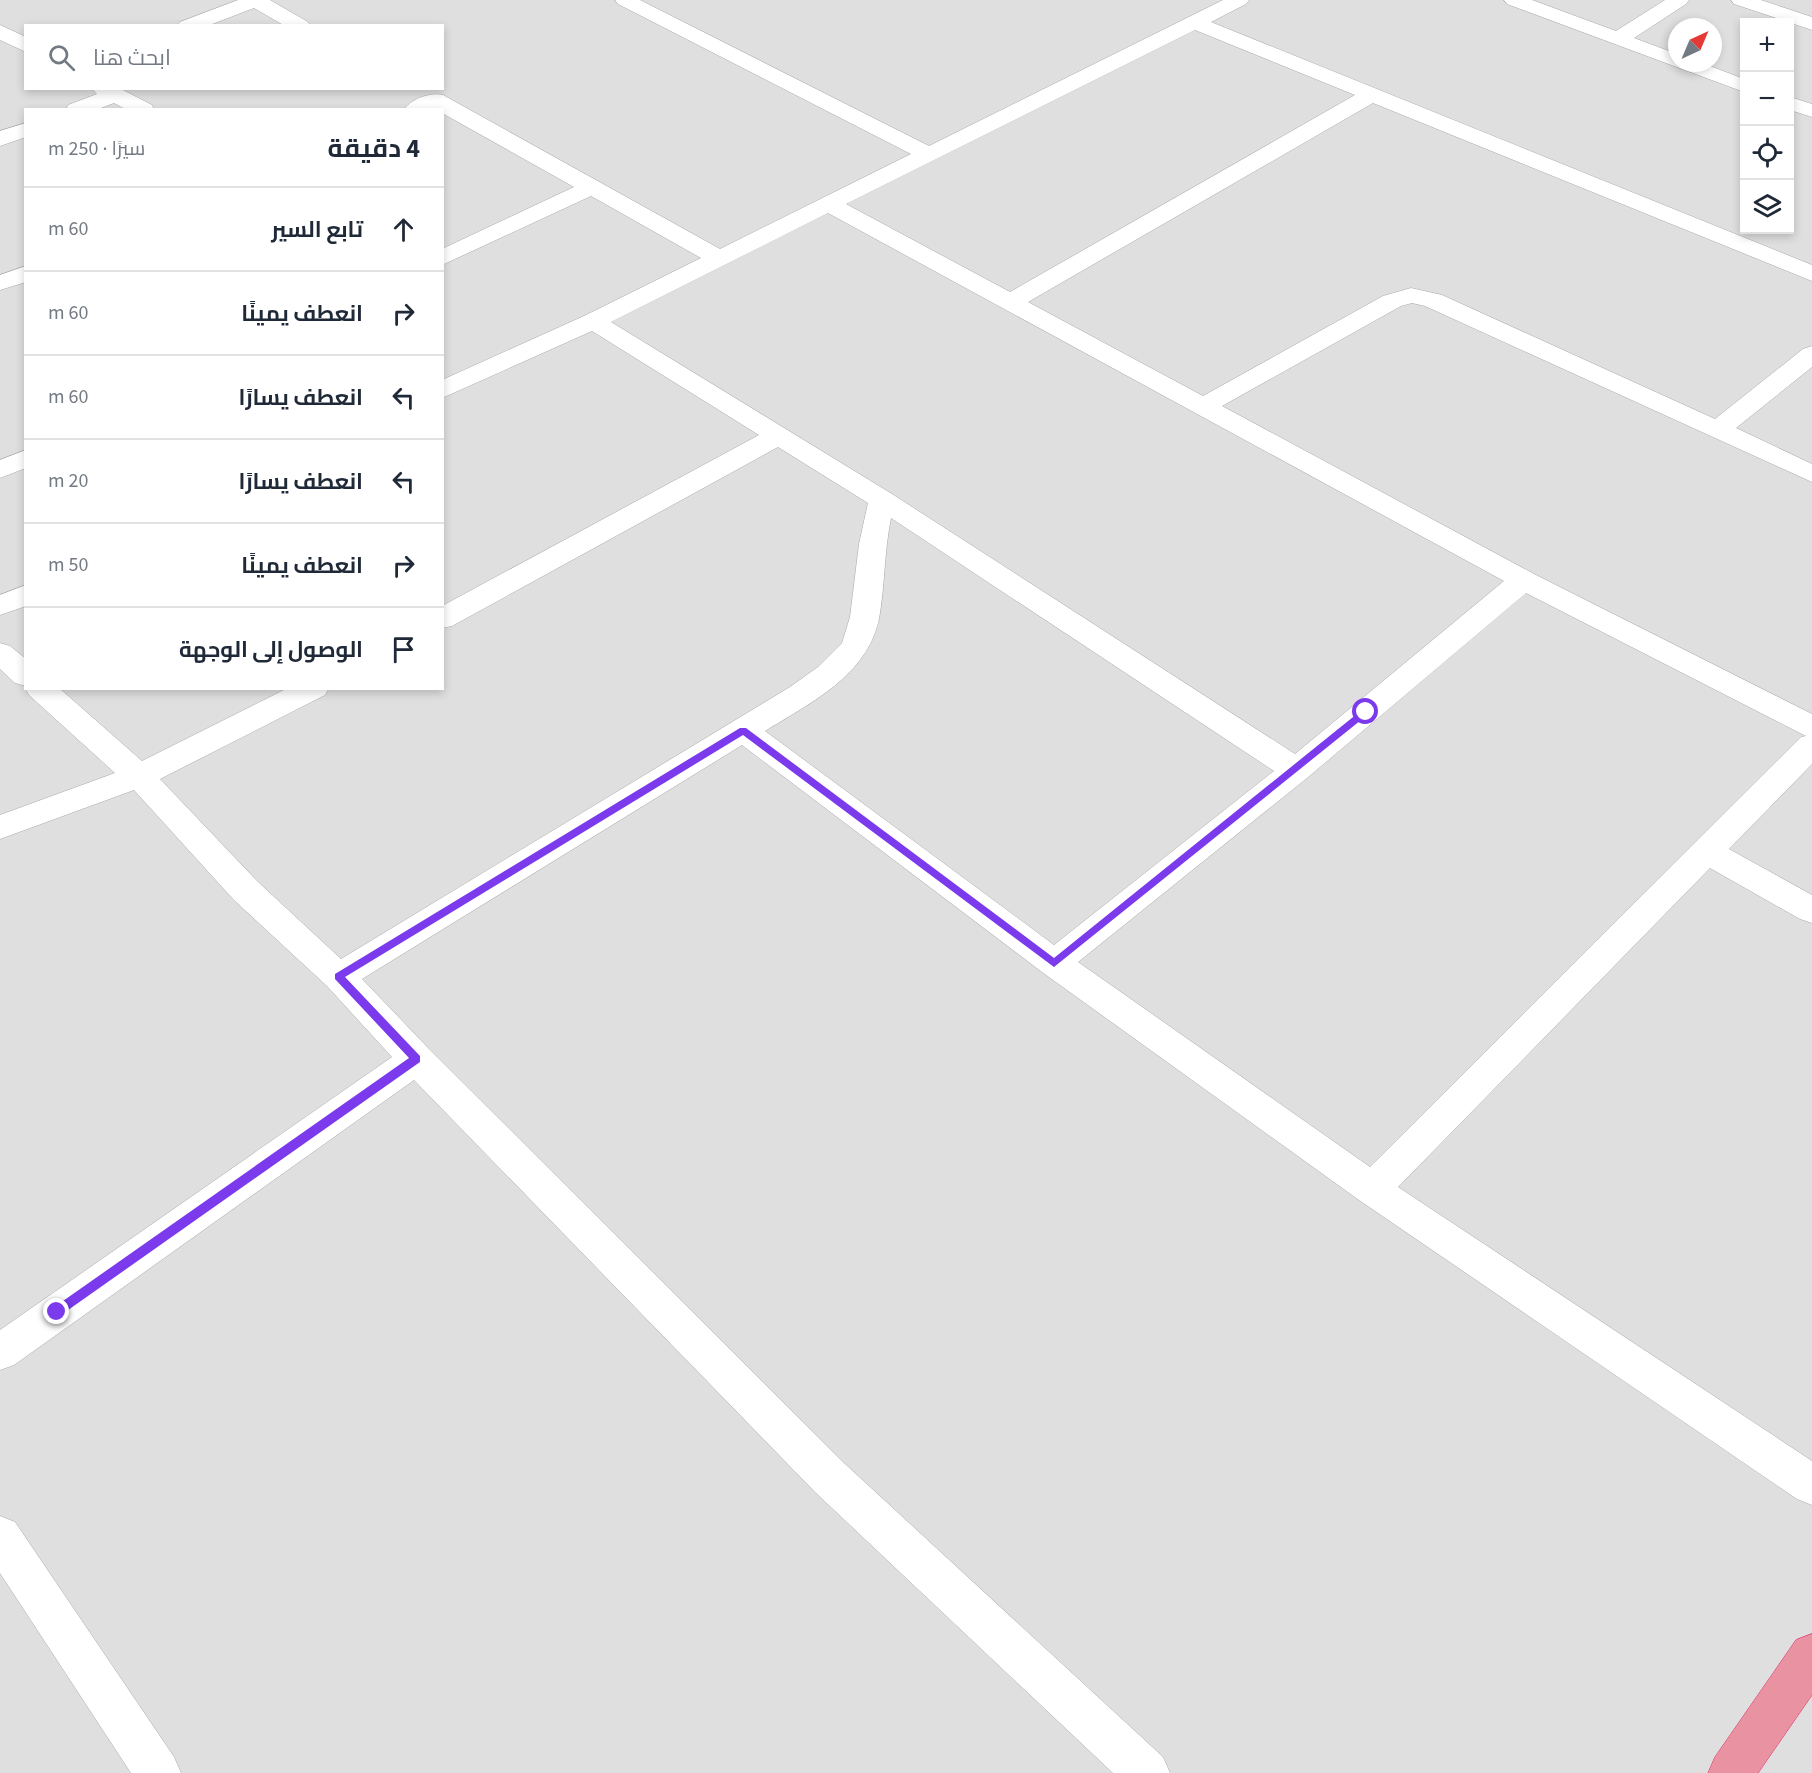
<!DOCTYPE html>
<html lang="ar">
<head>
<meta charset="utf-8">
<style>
  :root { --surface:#fff; --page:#f6f6f7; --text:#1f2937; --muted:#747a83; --line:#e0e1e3 }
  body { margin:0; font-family:"Source Sans 3",Cairo,sans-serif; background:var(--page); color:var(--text); direction:rtl }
  .controls { position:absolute; right:18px; top:18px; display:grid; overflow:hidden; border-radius:0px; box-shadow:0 3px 9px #0003 }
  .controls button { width:54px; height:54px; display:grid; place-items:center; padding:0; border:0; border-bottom:2px solid var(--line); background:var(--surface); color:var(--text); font:30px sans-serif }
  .compass { position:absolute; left:1668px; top:18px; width:54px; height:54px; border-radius:50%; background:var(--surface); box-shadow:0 3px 9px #0003; rotate:44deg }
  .stop { position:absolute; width:18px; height:18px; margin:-14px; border:4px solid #7c3aed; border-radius:50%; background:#fff }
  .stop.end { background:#7c3aed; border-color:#fff; box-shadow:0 2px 6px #0008 }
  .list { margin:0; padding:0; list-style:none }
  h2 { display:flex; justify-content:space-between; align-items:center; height:78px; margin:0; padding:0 24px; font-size:26px }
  h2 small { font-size:20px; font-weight:400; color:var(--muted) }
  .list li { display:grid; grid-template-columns:39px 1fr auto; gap:18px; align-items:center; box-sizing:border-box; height:84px; padding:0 24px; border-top:2px solid var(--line) }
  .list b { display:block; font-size:22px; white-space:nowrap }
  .list em { font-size:20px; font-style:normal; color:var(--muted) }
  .icon { flex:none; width:33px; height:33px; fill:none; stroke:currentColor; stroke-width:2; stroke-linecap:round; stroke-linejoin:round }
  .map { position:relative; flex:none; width:1812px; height:1773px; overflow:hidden; direction:ltr }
  .search { position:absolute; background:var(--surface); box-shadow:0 3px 9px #0003; left:24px; top:24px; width:420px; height:66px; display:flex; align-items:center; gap:15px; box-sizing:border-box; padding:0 21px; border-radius:0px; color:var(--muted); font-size:22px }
  .panel { position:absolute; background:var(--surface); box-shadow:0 3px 9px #0003; left:24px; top:108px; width:420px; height:582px; border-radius:0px; direction:rtl }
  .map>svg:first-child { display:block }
  .residential { fill:#e0dfdf; fill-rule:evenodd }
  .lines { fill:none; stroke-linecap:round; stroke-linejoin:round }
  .street-casing { stroke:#a9a9a9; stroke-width:1 }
  .highway-casing { stroke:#dc2a67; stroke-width:1 }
  .street { fill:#fff; fill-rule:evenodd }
  .highway { fill:#e892a2; fill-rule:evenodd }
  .route { fill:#7c3aed }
</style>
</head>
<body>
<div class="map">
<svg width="1812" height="1773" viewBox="0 0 1812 1773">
  <rect width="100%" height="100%" fill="#f2efe9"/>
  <path class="residential" d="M0,0H1812V1773H0ZM1744,22H1790V230H1744ZM26,26H442V88H26ZM1677,27H1713V63H1677ZM26,110H442V688H26Z"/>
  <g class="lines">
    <g class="street-casing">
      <path id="street" d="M238,0H270L308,22L311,26H285L254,8L207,26H177L180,22Z
        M615,0H640L929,146L1223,0H1249L1246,4L1211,22L1812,265V281L1373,103L1028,302L1203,396L1383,296L1411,288L1442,295L1715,419L1803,349L1812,346V367L1736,428L1812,464V482L1425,306L1412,303L1401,306L1222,406L1534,574L1812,714V764L1729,849L1812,895V923L1800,919L1710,868L1398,1187L1812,1461V1505L1797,1499L1359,1200L1042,972L742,745L362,979L429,1049L845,1464L1163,1757L1170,1773H1113L815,1492L414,1080L14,1365L0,1370V1330L392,1057L327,986L234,900L134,790L0,839V815L115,773L29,695L25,688L26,687L59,688L142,761L288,688H329L325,695L160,779L258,882L341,959L790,687L818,667L842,643L850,617L859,544L868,503L778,447L452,626L442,628V606L759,435L592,331L442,398V380L584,316L701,258L591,196L442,265V249L574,187L442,113V110H404C411,99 430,92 443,95L720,249L911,154L618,4ZM1195,30L1355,95L1010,292L846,204ZM828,213L1504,581L1295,754L892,494L611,322ZM891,518L1274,771L1054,945L765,731C810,703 867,676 879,619C885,586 884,552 891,518ZM1526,593L1806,736L1801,737L1370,1167L1078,962L1307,778Z
        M1504,0H1532L1616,31L1665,0H1689L1686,4L1634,38L1677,54V63H1702L1744,79V92L1507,4Z
        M1731,0H1761L1812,17V30L1734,4Z
        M0,25L26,37V52L0,40Z
        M92,88H119L152,105L154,110H127L114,103L96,110H66L68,105L97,94Z
        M1790,97L1812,104V117L1790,110Z
        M26,123V137L0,146V131Z
        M26,266V282L0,290V275Z
        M26,450V468L0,478V460Z
        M26,585V606L0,615V595Z
        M0,643L10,646L26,659V686L15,683L0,669Z
        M0,1516L15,1522L174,1757L181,1773H131L0,1573Z"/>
    </g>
    <g class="highway-casing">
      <path id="highway" d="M1812,1634V1695L1758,1773H1708L1715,1757L1796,1640Z"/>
    </g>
    <use href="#street" class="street"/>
    <use href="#highway" class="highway"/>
  </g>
  <path class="route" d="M1363,709L1371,712L1054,967L743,735L345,977L420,1056V1062L61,1315L57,1317L51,1312L53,1308L409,1058L335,979V974L740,728H746L1054,958Z"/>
</svg>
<div class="controls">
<button>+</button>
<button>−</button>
<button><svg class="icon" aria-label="locate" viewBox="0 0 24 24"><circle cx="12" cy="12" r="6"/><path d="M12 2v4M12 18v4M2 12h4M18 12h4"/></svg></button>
<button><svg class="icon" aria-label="layers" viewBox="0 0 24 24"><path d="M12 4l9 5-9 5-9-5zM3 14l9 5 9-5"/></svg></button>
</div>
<svg class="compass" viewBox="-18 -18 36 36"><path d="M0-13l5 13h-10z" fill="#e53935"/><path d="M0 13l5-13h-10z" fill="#747a83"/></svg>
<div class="stop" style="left:1366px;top:712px"></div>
<div class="stop end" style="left:57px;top:1312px"></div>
<div class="search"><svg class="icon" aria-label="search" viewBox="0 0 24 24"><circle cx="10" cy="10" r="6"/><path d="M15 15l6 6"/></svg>ابحث هنا</div>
<section class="panel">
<h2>4 دقيقة<small>سيرًا · 250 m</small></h2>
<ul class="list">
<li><svg class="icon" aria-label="ahead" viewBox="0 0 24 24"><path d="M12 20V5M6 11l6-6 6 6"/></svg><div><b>تابع السير</b></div><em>60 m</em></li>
<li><svg class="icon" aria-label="right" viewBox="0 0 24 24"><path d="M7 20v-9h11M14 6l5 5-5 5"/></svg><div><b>انعطف يمينًا</b></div><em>60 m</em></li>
<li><svg class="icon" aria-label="left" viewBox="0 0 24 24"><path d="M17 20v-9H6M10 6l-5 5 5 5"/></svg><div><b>انعطف يسارًا</b></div><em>60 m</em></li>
<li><svg class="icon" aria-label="left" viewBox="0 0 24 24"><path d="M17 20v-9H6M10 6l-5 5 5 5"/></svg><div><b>انعطف يسارًا</b></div><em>20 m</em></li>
<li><svg class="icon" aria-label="right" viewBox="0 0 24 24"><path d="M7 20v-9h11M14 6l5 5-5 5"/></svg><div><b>انعطف يمينًا</b></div><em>50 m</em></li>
<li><svg class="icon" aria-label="arrive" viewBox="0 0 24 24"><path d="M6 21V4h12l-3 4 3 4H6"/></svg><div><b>الوصول إلى الوجهة</b></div></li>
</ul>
</section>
</div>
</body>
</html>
